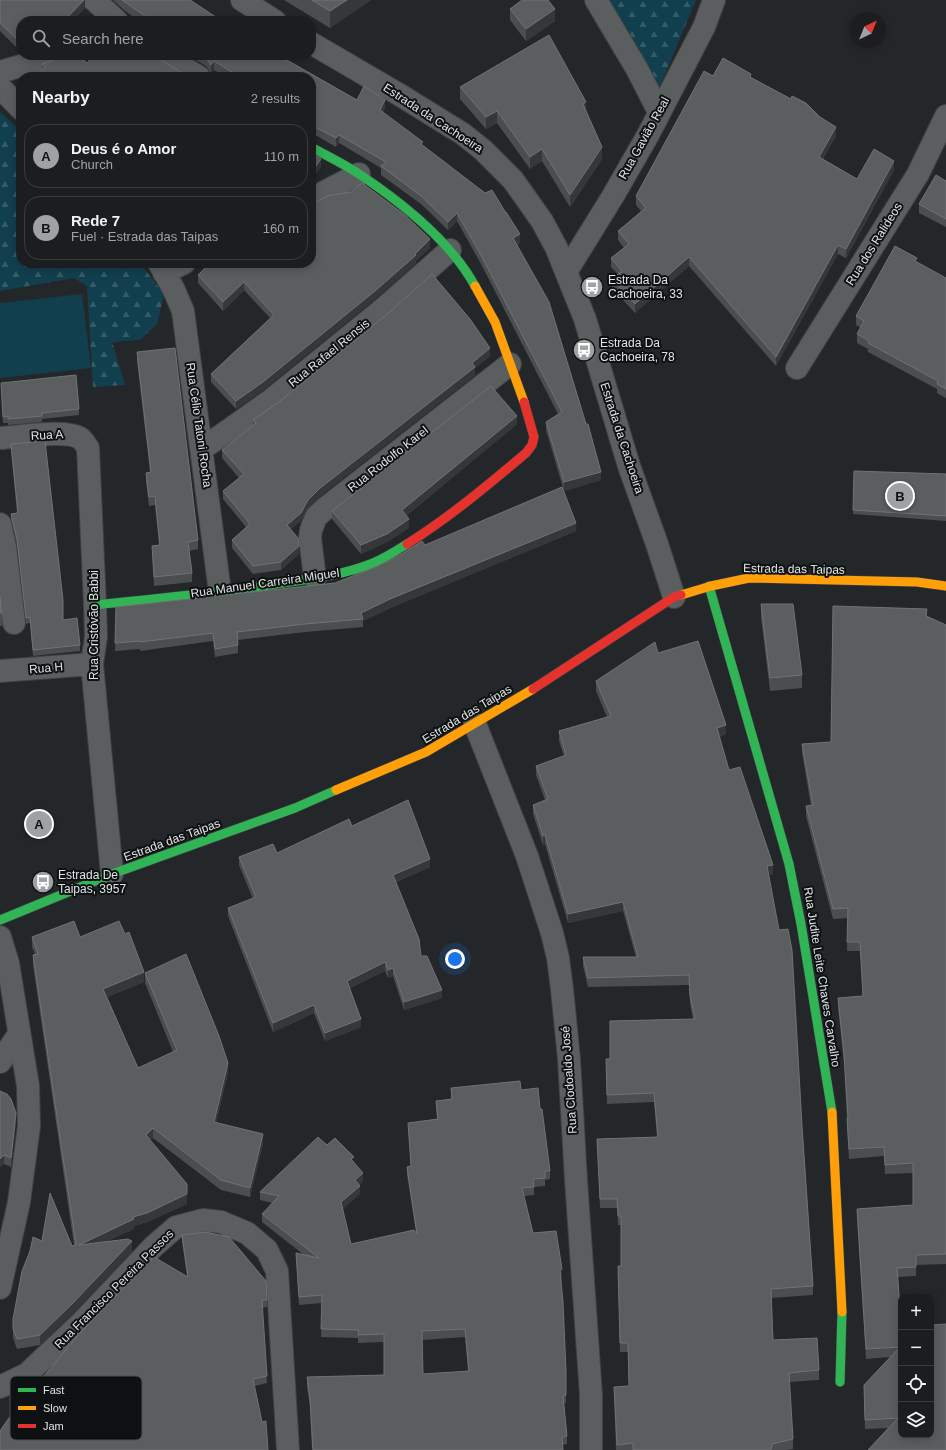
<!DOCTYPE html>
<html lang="en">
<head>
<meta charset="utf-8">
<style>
  :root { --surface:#1b1d1f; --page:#242628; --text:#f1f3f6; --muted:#a0a2a4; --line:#393b3d; --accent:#9fa2a3 }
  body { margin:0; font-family:Arial,sans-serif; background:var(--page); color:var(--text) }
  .controls { position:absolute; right:12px; bottom:12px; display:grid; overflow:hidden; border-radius:8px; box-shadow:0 2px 10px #0003 }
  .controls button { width:36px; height:36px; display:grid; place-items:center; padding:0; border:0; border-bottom:1px solid var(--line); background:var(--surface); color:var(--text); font:20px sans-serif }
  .compass { position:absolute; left:850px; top:12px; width:36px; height:36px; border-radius:50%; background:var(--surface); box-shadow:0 2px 10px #0003; rotate:43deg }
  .you { position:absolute; left:455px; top:959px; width:14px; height:14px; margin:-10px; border:3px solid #fff; border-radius:50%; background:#1a73e8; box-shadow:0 0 0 6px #1a73e833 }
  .badge { display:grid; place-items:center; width:26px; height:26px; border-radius:50%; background:var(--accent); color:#111; font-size:13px; font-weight:700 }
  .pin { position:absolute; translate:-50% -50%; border:2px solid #fff; box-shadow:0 1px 4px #0006 }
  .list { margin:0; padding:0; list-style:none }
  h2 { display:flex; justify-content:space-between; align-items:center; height:52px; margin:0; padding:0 16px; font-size:17px }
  h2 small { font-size:13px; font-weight:400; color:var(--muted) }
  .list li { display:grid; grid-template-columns:26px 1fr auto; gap:12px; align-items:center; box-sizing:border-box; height:64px; margin:0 8px 8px; padding:0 8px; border:1px solid var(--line); border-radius:16px }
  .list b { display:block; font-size:15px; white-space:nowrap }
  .list p { margin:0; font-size:13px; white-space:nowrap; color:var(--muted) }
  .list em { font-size:13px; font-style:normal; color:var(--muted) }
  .icon { flex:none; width:22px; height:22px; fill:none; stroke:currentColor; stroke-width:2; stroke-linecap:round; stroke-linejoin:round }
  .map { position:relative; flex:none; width:946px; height:1450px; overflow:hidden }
  .search { position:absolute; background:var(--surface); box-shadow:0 2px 10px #0003; left:16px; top:16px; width:300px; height:44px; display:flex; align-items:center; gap:10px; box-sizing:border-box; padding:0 14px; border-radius:16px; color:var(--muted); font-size:15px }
  .panel { position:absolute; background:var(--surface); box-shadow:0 2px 10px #0003; left:16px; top:72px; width:300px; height:196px; border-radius:16px }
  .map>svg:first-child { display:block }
  .green { fill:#123f4e }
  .forest { fill:url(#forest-firs) }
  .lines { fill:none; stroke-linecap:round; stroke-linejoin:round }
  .street-casing { stroke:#404244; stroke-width:24 }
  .fast-casing { stroke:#404244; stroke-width:10 }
  .slow-casing { stroke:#404244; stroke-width:10 }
  .jam-casing { stroke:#404244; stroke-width:10 }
  .street { stroke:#5b5e5f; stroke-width:22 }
  .fast { stroke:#30b455; stroke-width:9 }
  .slow { stroke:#ff9f0a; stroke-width:9 }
  .jam { stroke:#e5322d; stroke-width:9 }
  .wall { fill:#4b4e4f; fill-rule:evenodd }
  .shaded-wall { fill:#353839 }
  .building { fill:#5b5e5f; stroke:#707374; fill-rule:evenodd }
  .labels { text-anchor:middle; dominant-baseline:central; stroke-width:4; stroke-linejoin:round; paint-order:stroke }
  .street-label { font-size:12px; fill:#e1e4e5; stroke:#0e1111 }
  .poi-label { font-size:12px; fill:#e1e4e5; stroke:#0e1111; text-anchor:start }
  .key { fill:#0e1111; stroke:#4d5051; stroke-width:1 }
  .key-label { font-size:11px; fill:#e1e4e5 }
</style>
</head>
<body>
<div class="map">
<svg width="946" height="1450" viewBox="0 0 946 1450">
  <defs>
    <pattern id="forest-firs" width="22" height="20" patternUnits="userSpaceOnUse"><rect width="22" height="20" fill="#123f4e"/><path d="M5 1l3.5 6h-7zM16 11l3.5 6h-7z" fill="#345b67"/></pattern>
  </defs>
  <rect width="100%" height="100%" fill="#242729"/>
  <path class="green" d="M82,294L91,368L0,378V303Z"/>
  <path class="forest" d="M600,0H696L658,91Z
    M0,112L21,131V263H140L164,294L157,324L140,340L112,342L125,385L93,387L87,286L74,278L0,291Z"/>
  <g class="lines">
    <g class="street-casing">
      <path id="street" d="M94,0L117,21
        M242,0L275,21
        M596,0L637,69L659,112
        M311,43L400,95L463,134L483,150L513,180L542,221L556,247L585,319L629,466L657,544L674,597
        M163,55L199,77
        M0,72L24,65L55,55
        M0,87L21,109
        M311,199L359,174
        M159,263L174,290L183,311L220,592
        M566,272L613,196L648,135L704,27L714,0
        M164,273L184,263
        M797,368L918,174L946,116
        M0,438C19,437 65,429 80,438C83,440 86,445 88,448L95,605L96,637L92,664L112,874
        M202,449L271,400L383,309L450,250
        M0,524L5,547L14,623
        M315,578L310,538L311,530L316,517L327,507L510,364
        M0,671L92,664
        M475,724L527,856L552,933L558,958L562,989L569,1059L576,1180L591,1395V1450
        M0,937L8,963L28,1086L29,1126L19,1202L0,1288
        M0,1062L19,1034
        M0,1387L27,1374L81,1323L154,1246L176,1227L203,1220L221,1222L247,1233L267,1250L277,1271L288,1450"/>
    </g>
    <g class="fast-casing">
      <path id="fast" d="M311,147C327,156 344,164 359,174C401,202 451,242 475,286
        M709,586L789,864L801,924L832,1112
        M95,605C151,599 207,594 263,586C300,580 339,577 373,563C385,558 396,551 407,544
        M0,920L112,874L295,808L336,790
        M840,1382L842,1312"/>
    </g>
    <g class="slow-casing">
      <path id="slow" d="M475,286L495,322L524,402
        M681,595L711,586L749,578L917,582L946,586
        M336,790L426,752L533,689
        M832,1112L842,1312"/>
    </g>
    <g class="jam-casing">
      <path id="jam" d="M407,544C450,517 488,485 526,453L532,445L534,437L524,402
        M533,689L674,597L681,595"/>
    </g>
    <use href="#street" class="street"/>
    <use href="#fast" class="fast"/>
    <use href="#slow" class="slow"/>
    <use href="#jam" class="jam"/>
  </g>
  <path class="wall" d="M0,0H85V8L72,21H21V52L0,31Z
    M113,0H190L222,21H139L124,10Z
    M284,0H371L330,28Z
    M510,9L555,21L526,41L510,20Z
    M154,55L42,70V64L87,63Z
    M187,55H278L357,100L385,108L383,113L423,146L520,243L517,245L601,480L564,491L546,430V422L558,414L481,264L457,221L448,230L421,204L381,175V168L339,143L336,147L317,136L311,135V77H226L214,70L211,73L206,66Z
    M713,76L751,78L836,136L823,159L857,179L894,170L846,258L838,254L776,366L689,266L635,313L612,288V279L618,274L611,267V258L624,248L618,240V231L641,211L636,205V196Z
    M460,87L586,111L602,159L570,207L542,161L530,169L497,123L486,129L460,99Z
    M946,181V227L919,213V204Z
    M430,248L416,261V263L375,299L263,390L236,409L211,382V374L270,318L244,290L223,311L198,283V275Z
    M917,263L946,278V398L937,393V389L868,352V349L857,343V334L861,328L856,325V316Z
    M137,352L198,540V549L189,551L192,573V582L154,586L152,546L159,545L155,505L149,506L146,482V473L150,472L137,361Z
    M490,356L475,368V375L319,497L308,508L301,521L291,529L299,554L281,570L253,574L232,548V540L246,527L223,499V491L239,478L222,458V450L253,425V420Z
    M1,383L79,409V415L42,419V422L8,425V423H3Z
    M517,424L406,516L409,528L387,542L361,554L332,519V511Z
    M11,444L63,620L80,645V651L33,656L30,623L26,624L17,546L11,520V514L17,513L11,450Z
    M854,471L946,474V521L853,514Z
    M576,531L390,608L363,621V627L305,632L238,640V653L215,657L213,641L140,651V649L115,651L116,607L335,583L378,566L425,545Z
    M0,597L2,613V626H0Z
    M761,604L802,675V688L770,691L761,617Z
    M833,606L927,609V616L946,625V1264L916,1265V1276L898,1277L901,1322V1435H931V1325L946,1324V1450H868L888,1428L865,1429L864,1385L890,1357L866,1359L857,1218V1209L913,1205V1173L885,1174L884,1156L849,1159L847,1127V1118L844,1063L838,1007V998L863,996L860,951H847L848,918L833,919L806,816V806H811L802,753V744L831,742Z
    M658,653L726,734L719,737L729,770L773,874L768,875L802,1126L813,1286V1295L771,1298L773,1340L819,1370V1380L789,1382L793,1439V1449L786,1450H616L614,1387L629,1386L628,1352H620L618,1266H621V1225H618L617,1208H600L597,1139L657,1137L654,1102L607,1104L606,1059H610L693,1019L690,1004L689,985L588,987L583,966V957H636L623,911L568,923L545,844L543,845L533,814V805L545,800L536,775V766L564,756L559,741V731L607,717L596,691V681Z
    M352,826L430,867L396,882L421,956L442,998L404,1010L393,976L388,978L385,971L350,988L361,1027L325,1041L314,1013L273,1032L228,916V908L253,899L239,865V857L277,853Z
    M32,937H80L144,982L107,997L138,1068L173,1052L145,983V973L228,1073L216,1123L263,1144L250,1197L221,1190L153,1138L150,1140L187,1204L147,1222L134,1226V1229L107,1241L132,1251L72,1314L40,1345L17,1349L13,1338V1319L42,1241L72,1246L74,1245L33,965V955L35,954L32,947Z
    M451,1088L521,1090L540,1109L550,1171V1179L545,1180V1186L534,1187V1195L524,1196L533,1233L562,1277H561L566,1371V1403L563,1404L567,1436V1444L562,1445L563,1450H312L310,1407L307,1386V1377L384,1375V1342L358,1343V1338L321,1337L322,1303L299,1305L296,1253L304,1255L262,1222V1214L273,1203L260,1200V1192L327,1145L354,1162L363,1181L359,1185L360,1194L342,1209L351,1244L416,1232L407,1175V1167L411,1166L408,1123L437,1119L436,1109V1101L451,1099ZM465,1337L468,1371L423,1374L422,1340Z
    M0,1091L16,1122L11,1167L4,1164Z
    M182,1235L267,1300V1307L262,1308L267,1383L255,1386L187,1276L182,1242Z"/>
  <path class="shaded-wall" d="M84,0H85V8L72,21H64Z
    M347,0H371L330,28V11Z
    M555,9V21L526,41V29Z
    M214,61V70L211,73V65Z
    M385,100V108L380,119V110Z
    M586,102V114L583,104Z
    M497,111V123L486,129V117Z
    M836,127V136L819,166V157Z
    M339,135V143L336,147V138Z
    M602,147V159L570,207V195Z
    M542,149V161L530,169V157Z
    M321,159V167L311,181V173Z
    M894,161V170L846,258V249Z
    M457,213V221L448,230V222Z
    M520,234V243L513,246V238Z
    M430,239V248L416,261V263L375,299L263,390L236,409V401L415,254Z
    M838,245V254L776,366V357Z
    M689,257V266L635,313V304Z
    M244,282V290L223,311V302Z
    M490,348V356L475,368V375L319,497L308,508L301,521L287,533V525L308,500L319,489L472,363Z
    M517,416V424L402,519V510Z
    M601,472V480L564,491V482Z
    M409,519V528L387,542L361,554V545Z
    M576,523V531L390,608L363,621L361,613L390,599Z
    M299,546V554L281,570V562Z
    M726,725V734L717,737V728Z
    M545,835V844L543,845V836Z
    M430,859V867L393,883V875Z
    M773,865V874L767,876V866Z
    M623,902V911L568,923V914Z
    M385,962V971L347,989V981Z
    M393,968V976L388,978V970Z
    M144,972V982L103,999V989Z
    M442,990V998L404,1010V1002Z
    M314,1005V1013L273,1032V1023Z
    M361,1019V1027L325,1041V1033Z
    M228,1063V1073L214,1132V1122Z
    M16,1113V1122L11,1167V1158Z
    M153,1128V1138L146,1144V1135Z
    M263,1134V1144L250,1197V1188Z
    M4,1155V1164L0,1168V1159Z
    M363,1173V1181L355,1188V1180Z
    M360,1186V1194L341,1211V1202Z
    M187,1194V1204L147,1222L134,1226V1229L79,1254V1245L133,1217Z
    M132,1241V1251L72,1314L40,1345V1335Z
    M562,1269V1277L560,1278V1270Z"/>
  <path class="building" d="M0,0H84L64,21H21V43L0,23Z
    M122,0H190L222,21H140L145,16Z
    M312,0H347L330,11Z
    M522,0H548L555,9L526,29L510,9Z
    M549,35L586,102L583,104L602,147L570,195L542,149L530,157L497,111L486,117L460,87Z
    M64,55H79L87,63L94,55H154L156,57L189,77H36L45,67L42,64L59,58Z
    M201,55H278L357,100L364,86L385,100L380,110L423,142L421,144L485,193L492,190L506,213V212L520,234L513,238L549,302L586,424H588L601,472L564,482L546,422L562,412L481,255L457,213L448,222L421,196L381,166L386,162L339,135L336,138L317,128L311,126V77H240L214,61L211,65L206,58Z
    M723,58L751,74L750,77L791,99L792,96L806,103L820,117L836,127L819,157L857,179L874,149L894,161L846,249L838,245L776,357L689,257L635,304L612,279L622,271L611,258L629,244L618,231L646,208L636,196L704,71L713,76Z
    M311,153L321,159L311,173Z
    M936,175L946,181V219L919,204Z
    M362,183L405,215L430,239L415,254L416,255L375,291L263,382L236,401L211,374L274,315L244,282L223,302L198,275L210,263H311V203L316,202L327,196L351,192Z
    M895,246L917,258L915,261L946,278V389L937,384L938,381L868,343L869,341L857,334L864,321L856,316Z
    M432,274L470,319L490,348L472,363L475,367L319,489L308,500L301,513L287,525L298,538L299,546L281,562L253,566L232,540L250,524L223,491L244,474L222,450L256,423L253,420L279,402L391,311Z
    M175,348L198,540L188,542L192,573L154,577L152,546L160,545L155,496L149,497L146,473L151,472L137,352Z
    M76,375L79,409L42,413V416L8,419V416L3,417L1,383Z
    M491,386L517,416L402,510L409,519L387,534L361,545L332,511Z
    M45,441L63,600V620L77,618L80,645L33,650L30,617L26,618L17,539L11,514L18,513L11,444Z
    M854,471L946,474V516L853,510Z
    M562,487L576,523L390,599L361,613L363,619L305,624L237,632L238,645L215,649L213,633L140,642V641L115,643L116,607L335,583L378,566L400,555L422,541L425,545Z
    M0,597L2,613H0Z
    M761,604H793L802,675L770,678Z
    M833,606L927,609L926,616L946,625V1254L916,1255V1267L897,1268L901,1322V1435H931V1325L946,1324V1450H868L898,1418L865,1420L864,1385L900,1347L866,1349L857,1209L913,1205V1163L885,1165L884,1147L849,1149L847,1118H848L844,1054L838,998L863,996L860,942H847L848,908L833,909L806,806L813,805L802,744L831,742Z
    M698,641L726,725L717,728L729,770L740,767L773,865L767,866L779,930L788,929L792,950L802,1126L813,1286L771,1289L773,1340L817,1338L819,1370L789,1373L793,1439L772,1444L771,1450H633V1443L617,1445L614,1387L629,1386L628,1343H620L618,1266H621V1216H618L617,1199H600L597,1139L658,1137L654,1093L607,1095L606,1059H610V1021L695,1019L690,995L689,975L588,978L583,957H638L623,902L568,914L545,835L543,836L533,805L548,799L536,766L566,755L559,731L611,716L596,681L655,642L658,653Z
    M408,800L430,859L393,875L419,939L421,956H427L442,990L404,1002L393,968L388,970L385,962L347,981L361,1019L325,1033L314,1005L273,1023L228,908L256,897L239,857L273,844L277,853L349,819L352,826Z
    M74,921L80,937L119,921L125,934L129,932L144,972L103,989L138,1068L177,1050L145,973L186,954L219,1036L228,1063L214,1122L263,1134L250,1188L221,1180L153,1128L146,1135L187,1184V1194L147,1213L133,1217L134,1219L79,1245L128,1239L132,1241L72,1304L40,1335L17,1339L13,1329V1319L22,1271L30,1251L33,1237L42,1241L50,1193L72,1246L76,1245L33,955L38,954L32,937Z
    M520,1081L521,1090L538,1088L540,1109H542L550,1171H545V1178L533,1179L534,1187L522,1188L533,1233L556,1231L562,1269L560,1270L563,1302L566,1371V1395L563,1396L567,1436L562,1437L563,1450H313L310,1399L307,1377L384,1375V1334L358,1335L359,1330L321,1329L322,1295L299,1297L296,1253L319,1258L262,1214L279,1196L260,1192L318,1137L327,1145L335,1138L354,1157L351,1159L363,1173L355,1180L360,1186L341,1202L351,1244L414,1230L417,1234L407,1167L411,1166L408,1123L438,1119L436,1101L452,1099L451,1088ZM465,1329L469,1371L423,1374L422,1331Z
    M0,1091L7,1094L11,1099L16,1113L11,1158L4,1155L0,1159Z
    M205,1232L229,1237L266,1281L267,1300H262L267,1376L253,1379L262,1422L266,1421L268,1450H0V1431L9,1418L79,1334L154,1257L188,1277L182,1235Z"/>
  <defs>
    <g id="bus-disc" transform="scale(1.15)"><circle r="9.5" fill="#9fa2a3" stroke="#0e1111"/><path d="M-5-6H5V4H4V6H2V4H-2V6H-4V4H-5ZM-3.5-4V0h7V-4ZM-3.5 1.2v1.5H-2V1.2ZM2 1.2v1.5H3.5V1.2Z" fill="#fff"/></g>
  </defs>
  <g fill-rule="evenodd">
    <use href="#bus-disc" x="592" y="287"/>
    <use href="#bus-disc" x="584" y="350"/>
    <use href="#bus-disc" x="43" y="882"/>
  </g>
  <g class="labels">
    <g class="street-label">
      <text transform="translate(433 118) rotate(33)">Estrada da Cachoeira</text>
      <text transform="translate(644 138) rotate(-61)">Rua Gavião Real</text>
      <text transform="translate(874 244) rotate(-58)">Rua dos Ralideos</text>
      <text transform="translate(329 353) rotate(-39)">Rua Rafael Rensis</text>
      <text transform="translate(199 425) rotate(82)">Rua Célio Tatoni Rocha</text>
      <text transform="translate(47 435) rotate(-3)">Rua A</text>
      <text transform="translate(622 438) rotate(72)">Estrada da Cachoeira</text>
      <text transform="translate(388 459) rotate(-38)">Rua Rodolfo Karel</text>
      <text transform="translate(794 569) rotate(1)">Estrada das Taipas</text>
      <text transform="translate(265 583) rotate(-8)">Rua Manuel Carreira Miguel</text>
      <text transform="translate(94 625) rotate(-90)">Rua Cristóvão Babbi</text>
      <text transform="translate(46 668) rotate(-5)">Rua H</text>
      <text transform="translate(467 714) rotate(-31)">Estrada das Taipas</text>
      <text transform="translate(172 840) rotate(-20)">Estrada das Taipas</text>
      <text transform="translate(822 977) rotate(81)">Rua Judite Leite Chaves Carvalho</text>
      <text transform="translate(569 1080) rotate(-94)">Rua Clodoaldo José</text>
      <text transform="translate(114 1289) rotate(-45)">Rua Francisco Pereira Passos</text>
    </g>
    <g class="poi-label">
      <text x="608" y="280">Estrada Da<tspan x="608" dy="14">Cachoeira, 33</tspan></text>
      <text x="600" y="343">Estrada Da<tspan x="600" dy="14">Cachoeira, 78</tspan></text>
      <text x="58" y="875">Estrada De<tspan x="58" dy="14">Taipas, 3957</tspan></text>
    </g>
  </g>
  <rect x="10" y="1376" width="132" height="64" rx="6" class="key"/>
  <rect x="18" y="1388" width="18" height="4" fill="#30b455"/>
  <rect x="18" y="1406" width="18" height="4" fill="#ff9f0a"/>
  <rect x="18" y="1424" width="18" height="4" fill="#e5322d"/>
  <g class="key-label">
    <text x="43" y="1394">Fast</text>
    <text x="43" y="1412">Slow</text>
    <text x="43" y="1430">Jam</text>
  </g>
</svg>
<div class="controls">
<button>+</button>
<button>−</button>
<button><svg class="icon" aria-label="locate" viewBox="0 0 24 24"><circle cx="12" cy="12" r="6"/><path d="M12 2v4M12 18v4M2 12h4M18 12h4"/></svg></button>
<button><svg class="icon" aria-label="layers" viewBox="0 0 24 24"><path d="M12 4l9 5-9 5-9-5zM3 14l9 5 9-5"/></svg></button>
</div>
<svg class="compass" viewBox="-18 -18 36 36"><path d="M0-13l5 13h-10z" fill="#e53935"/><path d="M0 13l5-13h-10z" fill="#a0a2a4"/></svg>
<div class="you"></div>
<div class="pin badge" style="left:39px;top:824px">A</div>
<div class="pin badge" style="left:900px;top:496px">B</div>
<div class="search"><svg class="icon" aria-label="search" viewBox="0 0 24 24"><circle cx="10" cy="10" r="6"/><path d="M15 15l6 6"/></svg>Search here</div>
<section class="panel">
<h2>Nearby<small>2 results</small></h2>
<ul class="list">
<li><span class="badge">A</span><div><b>Deus é o Amor</b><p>Church</p></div><em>110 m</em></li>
<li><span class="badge">B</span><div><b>Rede 7</b><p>Fuel · Estrada das Taipas</p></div><em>160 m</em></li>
</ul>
</section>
</div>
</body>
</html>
